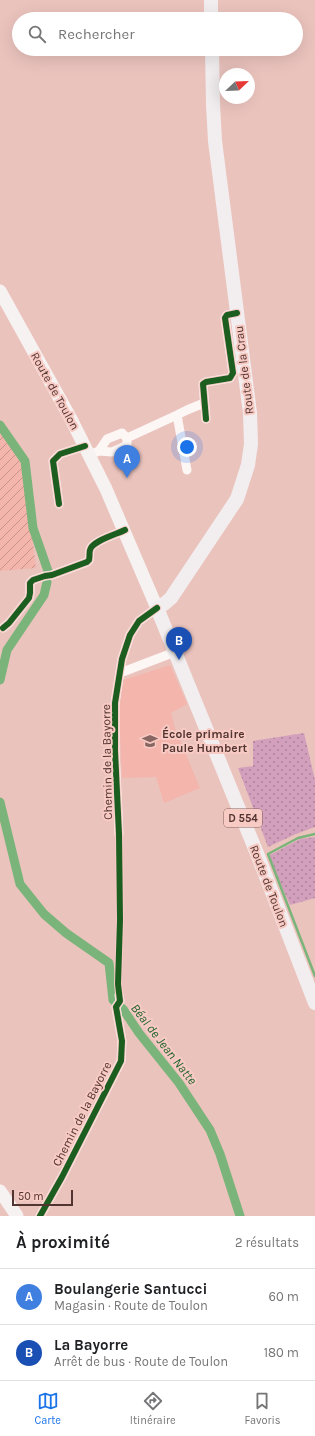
<!DOCTYPE html>
<html lang="fr">
<head>
<meta charset="utf-8">
<style>
  :root { --surface:#fff; --page:#f6f6f6; --text:#202124; --muted:#757577; --line:#e0e0e0; --accent:#1a73e8 }
  body { margin:0; font-family:Karla,sans-serif; background:var(--page); color:var(--text) }
  .compass { position:absolute; left:219px; top:68px; width:36px; height:36px; border-radius:50%; background:var(--surface); box-shadow:0 4px 16px #0002; rotate:67deg }
  .scale { position:absolute; left:12px; bottom:10px; width:61px; box-sizing:border-box; padding-left:4px; border:2px solid #523430; border-top:0; font-size:11px; line-height:14px; white-space:nowrap; color:#523430; -webkit-text-stroke:3px #f8cac4; paint-order:stroke }
  .you { position:absolute; left:187px; top:447px; width:14px; height:14px; margin:-10px; border:3px solid #fff; border-radius:50%; background:#1a73e8; box-shadow:0 0 0 6px #1a73e833 }
  .badge { display:grid; place-items:center; width:26px; height:26px; border-radius:50%; background:var(--accent); color:#fff; font-size:13px; font-weight:700 }
  .pin { position:absolute; translate:-50% -33px; filter:drop-shadow(0 1px 2px #0008) }
  .pin::after { content:''; position:absolute; top:21px; width:14px; height:12px; background:inherit; clip-path:polygon(0 0,100% 0,50% 100%) }
  .list { margin:0; padding:0; list-style:none }
  h2 { display:flex; justify-content:space-between; align-items:center; height:52px; margin:0; padding:0 16px; font-size:17px }
  h2 small { font-size:13px; font-weight:400; color:var(--muted) }
  .list li { display:grid; grid-template-columns:26px 1fr auto; gap:12px; align-items:center; box-sizing:border-box; height:56px; padding:0 16px; border-top:1px solid var(--line) }
  .list b { display:block; font-size:15px; white-space:nowrap }
  .list p { margin:0; font-size:13px; white-space:nowrap; color:var(--muted) }
  .list em { font-size:13px; font-style:normal; color:var(--muted) }
  .icon { flex:none; width:22px; height:22px; fill:none; stroke:currentColor; stroke-width:2; stroke-linecap:round; stroke-linejoin:round }
  .map { position:relative; flex:none; width:315px; height:1216px; overflow:hidden }
  .search { position:absolute; background:var(--surface); box-shadow:0 4px 16px #0002; left:12px; right:12px; top:12px; height:44px; display:flex; align-items:center; gap:10px; box-sizing:border-box; padding:0 14px; border-radius:22px; color:var(--muted); font-size:15px }
  .sheet { height:164px; background:var(--surface) }
  nav { display:flex; justify-content:space-around; align-items:center; box-sizing:border-box; height:56px; border-top:1px solid var(--line); background:var(--surface); font-size:11px; color:var(--muted) }
  nav a { display:grid; justify-items:center; gap:2px }
  nav .on { color:var(--accent) }
  .map>svg:first-child { display:block }
  .built { fill:#f3b5ac }
  .industrial { fill:url(#industrial-furrows) }
  .grass { fill:url(#grass-dots) }
  .lines { fill:none; stroke-linecap:round; stroke-linejoin:round }
  .stream { stroke:#7ab47a; stroke-width:2.5 }
  .canal { stroke:#7ab47a; stroke-width:9 }
  .street { stroke:#fcf6f5; stroke-width:9 }
  .secondary { stroke:#f7f2f2; stroke-width:13 }
  .primary { stroke:#f2eeef; stroke-width:14 }
  .cycleway-casing { stroke:#f8cac4; stroke-width:8 }
  .cycleway { stroke:#1b5e20; stroke-width:6 }
  .labels { text-anchor:middle; dominant-baseline:central; stroke-width:4; stroke-linejoin:round; paint-order:stroke }
  .shield { fill:#f8cac4; stroke:#84615c; stroke-width:1 }
  .shield-label { font-size:11px; font-weight:bold; fill:#523430 }
  .street-label { font-size:12px; fill:#523430; stroke:#f8cac4 }
  .poi-label { font-size:12px; font-weight:bold; fill:#523430; stroke:#f8cac4; text-anchor:start }
  .water-label { font-size:13px; font-style:italic; fill:#226530; stroke:#f8cac4 }
</style>
</head>
<body>
<div class="map">
<svg width="315" height="1216" viewBox="0 0 315 1216">
  <defs>
    <pattern id="industrial-furrows" width="10" height="10" patternUnits="userSpaceOnUse"><rect width="10" height="10" fill="#f3b5ac"/><path d="M-1 1l2-2M0 10L10 0M9 11l2-2" fill="none" stroke="#c7948c"/></pattern>
    <pattern id="grass-dots" width="8" height="8" patternUnits="userSpaceOnUse"><rect width="8" height="8" fill="#d2a0bc"/><path d="M2 2h.1M6 6h.1" fill="none" stroke="#ad8399" stroke-width="1.8" stroke-linecap="round"/></pattern>
  </defs>
  <rect width="100%" height="100%" fill="#ebc3bd"/>
  <path class="built" d="M170,665L187,704L171,713L175,728L200,788L164,803L156,777L122,778L119,712L123,680Z"/>
  <path class="industrial" d="M0,429L23,460L36,568L0,571Z"/>
  <path class="grass" d="M304,733L315,780V827L296,834L268,847L238,768L253,766V741Z
    M315,837V898L290,905L268,856L300,839Z"/>
  <g class="lines">
    <path class="stream" d="M315,834L298,838L268,854L315,976"/>
    <path class="canal" d="M0,425L25,461L33,528L48,571
      M0,680L7,650L44,595L47,582
      M0,802L20,884L44,914L66,933L109,963L113,1000L123,1009L139,1033L179,1083L210,1130L220,1154L240,1216"/>
    <path class="street" d="M177,415L187,470
      M206,419L203,384L206,382L230,378L233,373L225,318L227,315L237,313
      M127,438L177,415L187,410L204,403
      M99,451L107,439L122,433L127,438
      M89,455L99,451L112,452L127,445V438
      M59,504L53,461L60,454L85,446
      M3,628L9,623L29,598L30,593V583L33,580L45,576L52,575L87,562L89,560C90,557 89,553 90,550C92,541 117,534 125,530
      M120,673L175,652
      M119,834L115,751V703L122,659L130,635L139,621L157,608
      M40,1216L62,1177L121,1061L122,1041L116,1007L120,1001L119,995"/>
    <path class="secondary" d="M0,291L71,419L106,489L157,608
      M0,1191L17,1216"/>
    <path class="primary" d="M211,0V19
      M212,49L213,104L215,141L250,413L251,444L248,465L237,499L171,598L164,604L157,608L258,856L315,1003"/>
    <g class="cycleway-casing">
      <path id="cycleway" d="M206,419L203,384L206,382L230,378L233,373L225,318L227,315L237,313
        M59,504L53,461L60,454L85,446
        M3,628L9,623L29,598L30,593V583L33,580L45,576L52,575L87,562L89,560C90,557 89,553 90,550C92,541 117,534 125,530
        M40,1216L62,1177L121,1061L122,1041L116,1007L120,1001L118,984L120,920L119,834L115,751V703L122,659L130,635L139,621L157,608"/>
    </g>
    <use href="#cycleway" class="cycleway"/>
  </g>
  <defs>
    <g id="school-bare" transform="scale(1.2)"><path d="M0-5L7-2L0 1L-7-2ZM-4 1L0 2.5L4 1V4Q0 6-4 4Z" fill="#886661" stroke="#f8cac4" stroke-width="2.5" paint-order="stroke"/></g>
  </defs>
  <g fill-rule="evenodd">
    <use href="#school-bare" x="150" y="741"/>
  </g>
  <g class="labels">
    <rect class="shield" x="224" y="809" width="38" height="18" rx="3"/>
    <g class="shield-label">
      <text x="243" y="818">D 554</text>
    </g>
    <g class="street-label">
      <text transform="translate(244 370) rotate(-97)">Route de la Crau</text>
      <text transform="translate(55 391) rotate(61)">Route de Toulon</text>
      <text transform="translate(107 762) rotate(-91)">Chemin de la Bayorre</text>
      <text transform="translate(269 886) rotate(69)">Route de Toulon</text>
      <text transform="translate(82 1114) rotate(-63)">Chemin de la Bayorre</text>
    </g>
    <g class="poi-label">
      <text x="162" y="734">École primaire<tspan x="162" dy="14">Paule Humbert</tspan></text>
    </g>
    <g class="water-label">
      <text transform="translate(164 1044) rotate(52)">Béal de Jean Natte</text>
    </g>
  </g>
</svg>
<svg class="compass" viewBox="-18 -18 36 36"><path d="M0-13l5 13h-10z" fill="#e53935"/><path d="M0 13l5-13h-10z" fill="#757577"/></svg>
<div class="scale">50 m</div>
<div class="you"></div>
<div class="pin badge" style="left:127px;top:478px;background:#3f7fe0">A</div>
<div class="pin badge" style="left:179px;top:660px;background:#1a4fb4">B</div>
<div class="search"><svg class="icon" aria-label="search" viewBox="0 0 24 24"><circle cx="10" cy="10" r="6"/><path d="M15 15l6 6"/></svg>Rechercher</div>
</div>
<section class="sheet">
<h2>À proximité<small>2 résultats</small></h2>
<ul class="list">
<li><span class="badge" style="background:#3f7fe0">A</span><div><b>Boulangerie Santucci</b><p>Magasin · Route de Toulon</p></div><em>60 m</em></li>
<li><span class="badge" style="background:#1a4fb4">B</span><div><b>La Bayorre</b><p>Arrêt de bus · Route de Toulon</p></div><em>180 m</em></li>
</ul>
</section>
<nav>
<a class="on"><svg class="icon" aria-label="map" viewBox="0 0 24 24"><path d="M3 6l6-2 6 2 6-2v14l-6 2-6-2-6 2zM9 4v14M15 6v14"/></svg>Carte</a>
<a><svg class="icon" aria-label="directions" viewBox="0 0 24 24"><path d="M12 3l9 9-9 9-9-9zM9 14v-3h6M13 9l2 2-2 2"/></svg>Itinéraire</a>
<a><svg class="icon" aria-label="saved" viewBox="0 0 24 24"><path d="M7 4h10v16l-5-4-5 4z"/></svg>Favoris</a>
</nav>
</body>
</html>
